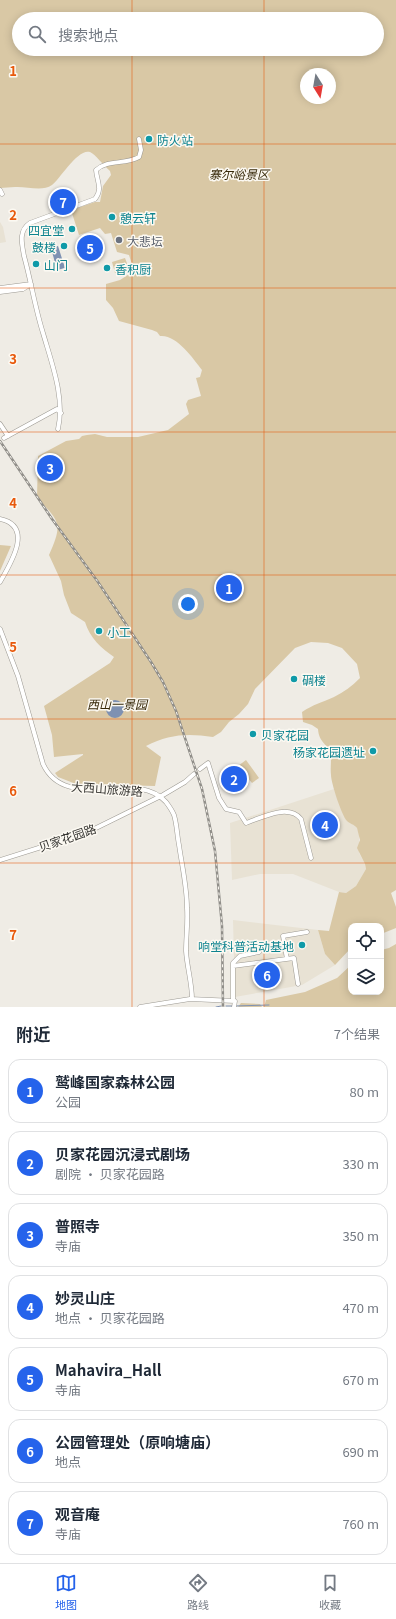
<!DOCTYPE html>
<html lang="zh">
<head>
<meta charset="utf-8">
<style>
  :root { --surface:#fff; --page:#f2f2f3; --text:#1f2937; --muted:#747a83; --line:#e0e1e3; --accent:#2563eb }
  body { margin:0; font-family:Georgia,"Noto Sans SC",serif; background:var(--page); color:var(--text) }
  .controls { position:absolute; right:12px; bottom:12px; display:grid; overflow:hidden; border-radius:8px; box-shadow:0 2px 10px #0003 }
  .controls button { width:36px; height:36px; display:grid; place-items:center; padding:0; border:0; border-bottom:1px solid var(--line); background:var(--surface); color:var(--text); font:20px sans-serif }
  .compass { position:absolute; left:300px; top:68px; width:36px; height:36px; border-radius:50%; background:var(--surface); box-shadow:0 2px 10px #0003; rotate:169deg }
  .you { position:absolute; left:188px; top:604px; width:14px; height:14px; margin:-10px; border:3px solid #fff; border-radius:50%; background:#1a73e8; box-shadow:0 0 0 6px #1a73e833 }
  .badge { display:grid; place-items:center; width:26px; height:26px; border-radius:50%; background:var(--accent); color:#fff; font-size:13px; font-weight:700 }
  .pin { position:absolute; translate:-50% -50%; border:2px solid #fff; box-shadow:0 1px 4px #0006 }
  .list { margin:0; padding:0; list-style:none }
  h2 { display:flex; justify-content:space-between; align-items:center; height:52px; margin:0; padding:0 16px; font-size:17px }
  h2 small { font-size:13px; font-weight:400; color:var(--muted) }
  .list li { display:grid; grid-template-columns:26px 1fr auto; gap:12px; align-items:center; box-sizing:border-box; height:64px; margin:0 8px 8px; padding:0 8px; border:1px solid var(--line); border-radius:12px }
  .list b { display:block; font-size:15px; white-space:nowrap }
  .list p { margin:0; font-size:13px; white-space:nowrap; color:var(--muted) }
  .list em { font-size:13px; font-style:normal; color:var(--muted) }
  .icon { flex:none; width:22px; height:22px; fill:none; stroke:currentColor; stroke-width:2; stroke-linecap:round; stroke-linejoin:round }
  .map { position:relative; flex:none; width:396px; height:1007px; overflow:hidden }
  .search { position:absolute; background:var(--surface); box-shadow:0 2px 10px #0003; left:12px; right:12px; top:12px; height:44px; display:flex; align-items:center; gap:10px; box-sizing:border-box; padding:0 14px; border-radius:22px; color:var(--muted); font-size:15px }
  .sheet { height:556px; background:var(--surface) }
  nav { display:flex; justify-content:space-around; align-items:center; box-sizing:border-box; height:56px; border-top:1px solid var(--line); background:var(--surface); font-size:11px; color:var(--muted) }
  nav a { display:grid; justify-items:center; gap:2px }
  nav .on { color:var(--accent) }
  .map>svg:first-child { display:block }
  .built { fill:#e8e2d4 }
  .green { fill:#d9c8a5; fill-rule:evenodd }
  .water { fill:#7e91b2 }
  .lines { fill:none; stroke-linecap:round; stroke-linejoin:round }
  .stream { stroke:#7e91b2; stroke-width:1 }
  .minor-casing { stroke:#9c9992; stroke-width:5 }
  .minor { stroke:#fff; stroke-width:4 }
  .rail-casing { stroke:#908e89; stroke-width:2.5 }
  .rail { stroke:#fcf9f2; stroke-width:1; stroke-dasharray:3; stroke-linecap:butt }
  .grid { fill:none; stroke:#e8590c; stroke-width:1; stroke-opacity:0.55 }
  .culture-dot { fill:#0f9aa8; stroke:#fcf9f2; stroke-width:1.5 }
  .worship-dot { fill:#6b7280; stroke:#fcf9f2; stroke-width:1.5 }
  .labels { text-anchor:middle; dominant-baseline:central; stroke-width:3; stroke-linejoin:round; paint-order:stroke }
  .culture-label { font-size:12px; fill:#0d838f; stroke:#fcf9f2; text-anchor:start }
  .park-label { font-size:12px; font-style:italic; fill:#362808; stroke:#fcf9f2 }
  .worship-label { font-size:12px; fill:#5b616d; stroke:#fcf9f2; text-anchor:start }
  .street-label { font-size:12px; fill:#363532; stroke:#fcf9f2 }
  .grid-label { font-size:13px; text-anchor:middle; font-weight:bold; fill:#e8590c; stroke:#fcf9f2; stroke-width:3; stroke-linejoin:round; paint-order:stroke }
</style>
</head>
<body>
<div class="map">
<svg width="396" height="1007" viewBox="0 0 396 1007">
  <rect width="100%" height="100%" fill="#efece5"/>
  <path class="built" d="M0,222L3,227L6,242L0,243Z
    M334,789L346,820L354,824L357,828L359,834V853L365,864L366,869L356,886L346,893L339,892L293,874H260L232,880L230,823Z
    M233,920L318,930L325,954L335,965L302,985L235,997Z"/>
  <path class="green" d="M0,0H396V890L391,893L396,907V928L381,934V926H351V948L335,965L325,954L318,930L329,931L339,892L346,893L356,886L366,869L365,864L357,848L360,840L357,828C354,824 350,824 347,821C342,816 331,783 331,775C330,767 332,760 330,753C327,743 319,743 318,729L312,725L303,722L302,712C314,704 321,703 334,697C344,692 352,686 360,678L357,664L342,648L328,643L311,642L295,648L255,689L248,704L239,714L229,722L221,732L213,737C188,733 169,734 146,746L161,757L155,786L76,784L58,777L55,773L83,755V754L54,757L52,735L44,706L110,663L114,657C101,648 90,638 85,622L71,613L64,595L61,581L49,555C63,523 60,522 37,498L38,456L66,441L79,439L82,436L87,435L95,434L107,437H138L168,430L189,414L186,404L188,400L201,396L196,378L200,377L202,370C193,358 176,334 160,336L157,332L152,330L119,321L113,308L106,300V284L120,280L134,271L129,255L117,252L111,233L105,234L100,228L79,235L71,210L95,202H100L103,186L111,175L110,171C104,166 95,154 90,152C78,148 60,179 52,185C42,192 26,186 15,187C10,187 5,188 0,188ZM19,19H377V49H19ZM306,74H330V98H306Z
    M125,258L128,266L123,270L115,273L112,262Z
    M0,545L11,546L0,571Z
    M246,760L259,778L252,783L238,766Z
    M396,944V1007H264L266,1000L305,992L337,978L351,965V992H381V950L389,948Z
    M241,1003L260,1004L262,1007H238Z"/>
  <path class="water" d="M58,246L65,268L57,270L51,248Z
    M106 709a9 9 0 1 1 18 0a9 9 0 1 1-18 0Z"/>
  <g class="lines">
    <path class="stream" d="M226,1006H232
      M235,1006L269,1005
      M216,1007L221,1006"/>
    <g class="minor-casing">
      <path id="minor" d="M0,190L2,194
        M0,288L31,284
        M0,292L23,289L31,284
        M0,424L8,436
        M58,429C65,398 52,364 43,333C35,308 31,281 24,256C22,244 18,231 30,223L95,199C103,189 97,182 96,170C108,159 125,165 139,157L141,150L139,139
        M4,438L57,409L61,413
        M0,519C34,526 11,563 0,582
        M0,629L18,676L43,764C66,814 135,767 166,802C169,806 172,810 174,815C177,825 177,835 179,845C182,866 187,887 187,908C188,923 186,937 186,951C187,967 192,983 192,999
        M200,769L208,763L219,798L226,809L239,812L246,823C261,818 288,803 301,819L311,858
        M0,860L86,833L163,795L185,782L194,774
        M287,959L283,936L307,932
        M233,966L294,958L298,984
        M233,1001V963L240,956L259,952
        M140,1007L190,999L235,1001L234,1007"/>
    </g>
    <use href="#minor" class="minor"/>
    <g class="rail-casing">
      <path id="rail" d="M0,441L52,519L98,582L151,662L163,682L176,711L202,789L215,851L222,926L223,1007"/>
    </g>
    <use href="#rail" class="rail"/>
  </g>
  <path class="grid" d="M132,0V19M264,0V19M132,49V1007M264,49V1007M0,144H396M0,288H396M0,432H396M0,575H396M0,719H396M0,863H396"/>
  <g class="culture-dot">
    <circle cx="149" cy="139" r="4"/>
    <circle cx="112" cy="217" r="4"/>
    <circle cx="72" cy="229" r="4"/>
    <circle cx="64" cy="246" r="4"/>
    <circle cx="36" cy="264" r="4"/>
    <circle cx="107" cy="268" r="4"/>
    <circle cx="99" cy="631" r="4"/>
    <circle cx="294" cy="679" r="4"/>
    <circle cx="253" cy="734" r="4"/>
    <circle cx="373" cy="751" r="4"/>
    <circle cx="302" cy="945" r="4"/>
  </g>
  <circle class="worship-dot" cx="119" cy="240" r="4"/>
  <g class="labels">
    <g class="culture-label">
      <text x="157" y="139">防火站</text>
      <text x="120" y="217">憩云轩</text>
      <text x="64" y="229" text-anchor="end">四宜堂</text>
      <text x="56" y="246" text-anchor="end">鼓楼</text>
      <text x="44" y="264">山门</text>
      <text x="115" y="268">香积厨</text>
      <text x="107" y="631">小工</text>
      <text x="302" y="679">碉楼</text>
      <text x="261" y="734">贝家花园</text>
      <text x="365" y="751" text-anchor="end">杨家花园遗址</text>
      <text x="294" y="945" text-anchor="end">响堂科普活动基地</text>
    </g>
    <g class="park-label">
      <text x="239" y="173">寨尔峪景区</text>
      <text x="117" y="703">西山一景园</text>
    </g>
    <g class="worship-label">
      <text x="127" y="240">大悲坛</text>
    </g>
    <g class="street-label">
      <text transform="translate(107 788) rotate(4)">大西山旅游路</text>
      <text transform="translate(67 837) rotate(-19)">贝家花园路</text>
    </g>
  </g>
  <g class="grid-label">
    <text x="13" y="76">1</text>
    <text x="13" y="220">2</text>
    <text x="13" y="364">3</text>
    <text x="13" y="508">4</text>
    <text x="13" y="652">5</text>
    <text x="13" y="796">6</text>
    <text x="13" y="940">7</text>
  </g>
</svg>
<div class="controls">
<button><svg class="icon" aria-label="locate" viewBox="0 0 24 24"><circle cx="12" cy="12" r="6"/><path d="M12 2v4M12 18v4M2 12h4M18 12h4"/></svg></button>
<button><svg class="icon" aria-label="layers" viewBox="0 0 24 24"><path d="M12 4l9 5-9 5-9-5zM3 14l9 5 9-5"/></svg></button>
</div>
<svg class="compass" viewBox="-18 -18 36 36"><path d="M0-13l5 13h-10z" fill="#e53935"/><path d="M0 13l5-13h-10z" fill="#747a83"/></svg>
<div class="you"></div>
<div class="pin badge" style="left:229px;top:588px">1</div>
<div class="pin badge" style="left:234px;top:779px">2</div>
<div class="pin badge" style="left:50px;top:468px">3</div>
<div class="pin badge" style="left:325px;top:825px">4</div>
<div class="pin badge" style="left:90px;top:248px">5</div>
<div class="pin badge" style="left:267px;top:975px">6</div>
<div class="pin badge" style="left:63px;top:202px">7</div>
<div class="search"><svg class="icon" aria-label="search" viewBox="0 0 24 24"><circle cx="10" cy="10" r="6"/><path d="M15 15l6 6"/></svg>搜索地点</div>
</div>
<section class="sheet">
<h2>附近<small>7个结果</small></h2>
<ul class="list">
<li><span class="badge">1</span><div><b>鹫峰国家森林公园</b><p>公园</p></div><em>80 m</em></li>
<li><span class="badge">2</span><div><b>贝家花园沉浸式剧场</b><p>剧院 · 贝家花园路</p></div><em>330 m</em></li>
<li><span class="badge">3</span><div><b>普照寺</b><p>寺庙</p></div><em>350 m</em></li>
<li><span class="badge">4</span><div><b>妙灵山庄</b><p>地点 · 贝家花园路</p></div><em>470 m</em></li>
<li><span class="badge">5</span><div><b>Mahavira_Hall</b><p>寺庙</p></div><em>670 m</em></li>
<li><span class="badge">6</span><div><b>公园管理处（原响塘庙）</b><p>地点</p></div><em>690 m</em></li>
<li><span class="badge">7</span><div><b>观音庵</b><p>寺庙</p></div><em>760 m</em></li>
</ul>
</section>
<nav>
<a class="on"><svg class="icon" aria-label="map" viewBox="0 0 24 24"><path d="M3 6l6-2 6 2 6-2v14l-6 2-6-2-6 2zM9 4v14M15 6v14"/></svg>地图</a>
<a><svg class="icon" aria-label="directions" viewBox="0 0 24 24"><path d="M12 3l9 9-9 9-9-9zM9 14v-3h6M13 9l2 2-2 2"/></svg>路线</a>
<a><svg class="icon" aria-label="saved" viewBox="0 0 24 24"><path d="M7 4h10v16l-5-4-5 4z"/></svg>收藏</a>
</nav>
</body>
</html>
